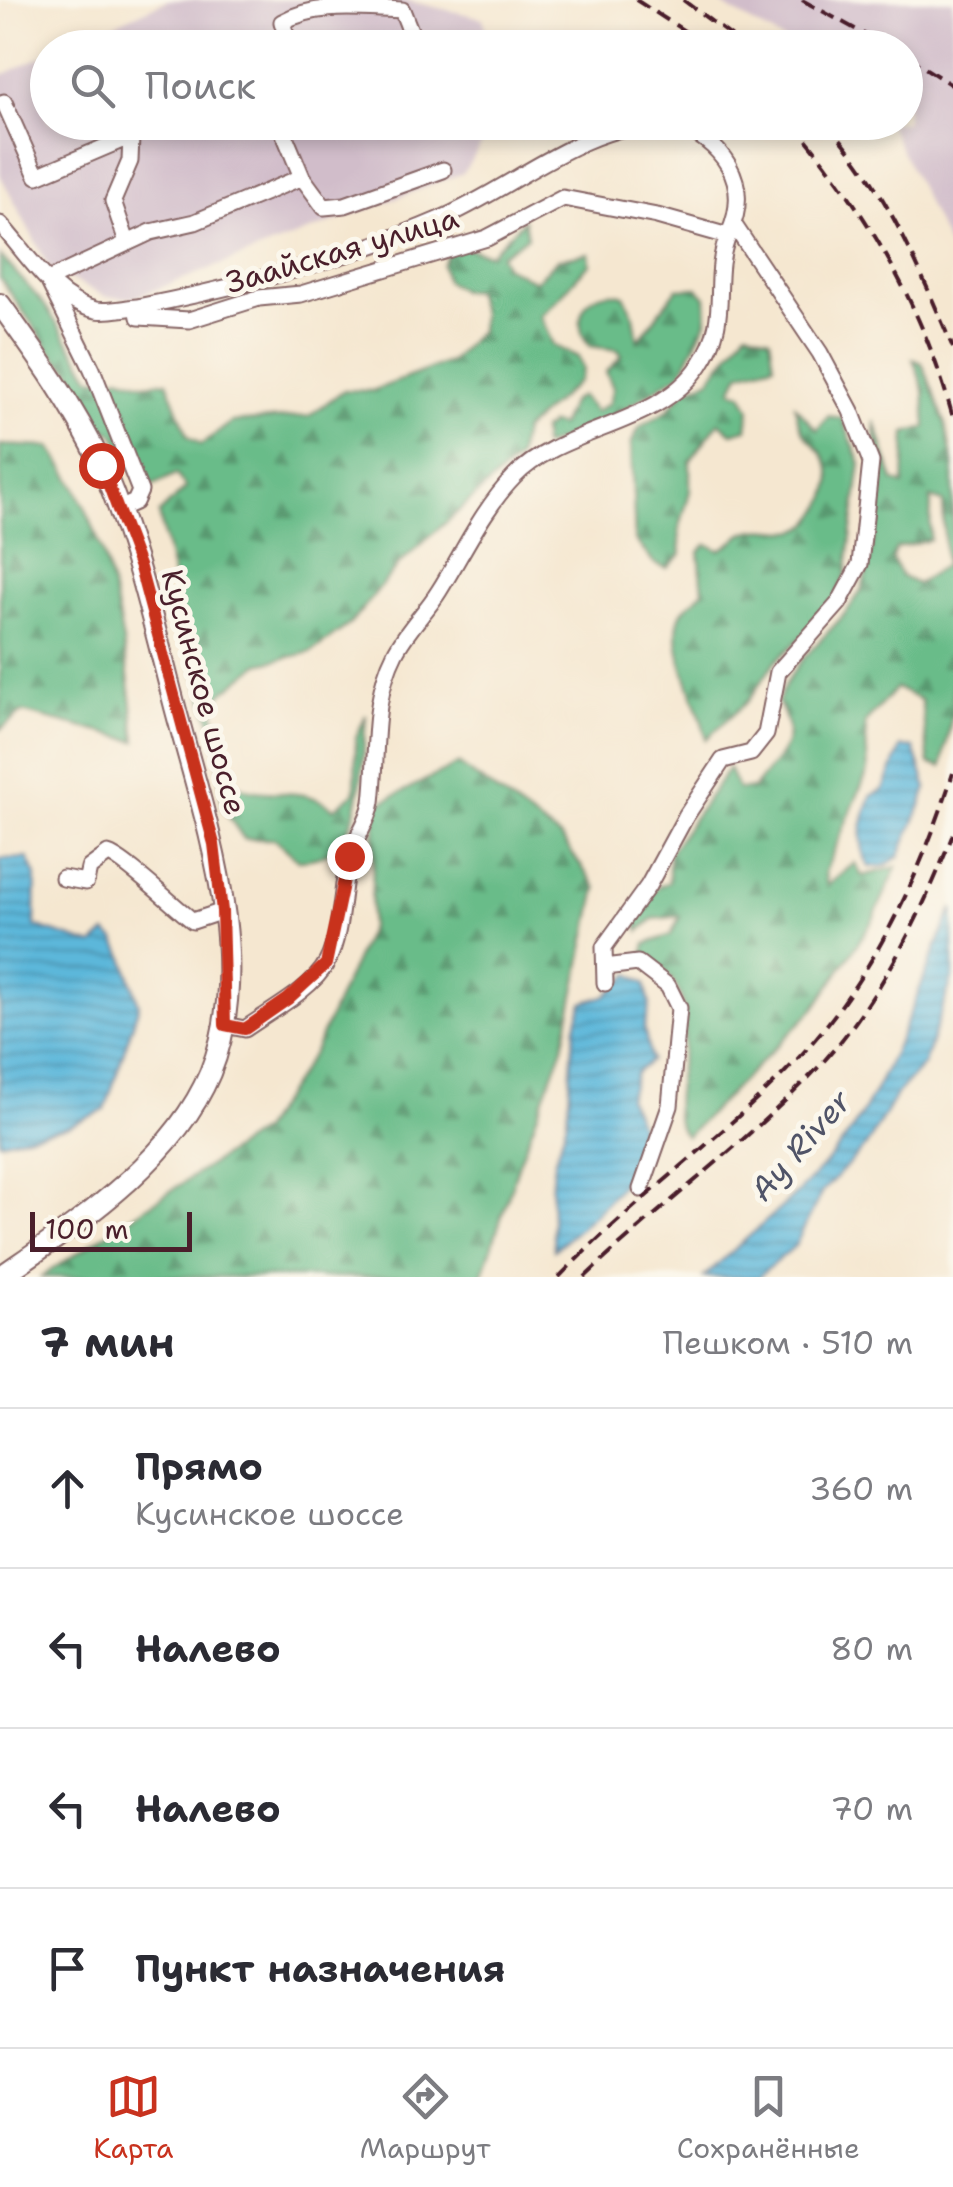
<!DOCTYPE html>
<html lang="ru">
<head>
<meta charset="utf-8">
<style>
  :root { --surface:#fff; --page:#f7f7f7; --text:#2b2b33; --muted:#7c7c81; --line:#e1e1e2; --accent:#c8321e }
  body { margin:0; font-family:"Shantell Sans",sans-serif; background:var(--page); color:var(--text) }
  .scale { position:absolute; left:30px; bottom:25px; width:162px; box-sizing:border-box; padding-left:10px; border:5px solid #4a1f2b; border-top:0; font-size:28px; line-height:35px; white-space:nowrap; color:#4a1f2b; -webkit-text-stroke:8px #fbf7ec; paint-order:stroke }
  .stop { position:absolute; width:30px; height:30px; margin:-22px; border:8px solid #c8321e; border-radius:50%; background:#fff }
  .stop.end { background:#c8321e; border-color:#fff; box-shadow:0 2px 10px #0008 }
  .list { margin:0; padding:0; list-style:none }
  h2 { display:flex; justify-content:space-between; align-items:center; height:130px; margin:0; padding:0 40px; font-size:42px }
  h2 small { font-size:32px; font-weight:400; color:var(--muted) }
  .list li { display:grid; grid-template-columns:65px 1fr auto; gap:30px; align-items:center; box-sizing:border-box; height:160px; padding:0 40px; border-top:2px solid var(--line) }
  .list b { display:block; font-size:38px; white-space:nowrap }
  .list p { margin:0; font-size:32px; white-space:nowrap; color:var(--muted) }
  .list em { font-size:32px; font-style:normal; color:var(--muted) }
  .icon { flex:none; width:55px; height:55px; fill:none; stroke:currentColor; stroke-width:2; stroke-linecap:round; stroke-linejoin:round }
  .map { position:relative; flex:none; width:953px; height:1277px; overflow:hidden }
  .search { position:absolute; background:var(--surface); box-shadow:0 5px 15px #0003; left:30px; right:30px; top:30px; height:110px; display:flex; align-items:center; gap:25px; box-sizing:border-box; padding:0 35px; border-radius:55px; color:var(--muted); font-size:38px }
  .sheet { height:770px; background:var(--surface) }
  nav { display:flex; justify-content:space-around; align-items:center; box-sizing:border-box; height:140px; border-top:2px solid var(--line); background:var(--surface); font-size:28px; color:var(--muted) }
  nav a { display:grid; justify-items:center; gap:5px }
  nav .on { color:var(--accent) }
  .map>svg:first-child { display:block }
  .industrial { fill:#d1bdca }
  .forest { fill:url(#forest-firs); stroke:#5a6e5a; stroke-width:2.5; fill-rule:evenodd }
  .water { fill:url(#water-rules); stroke:#536b82; stroke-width:2.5 }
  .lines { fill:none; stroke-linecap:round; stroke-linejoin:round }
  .minor-casing { stroke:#866565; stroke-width:19 }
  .major-casing { stroke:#866565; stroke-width:24 }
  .minor { stroke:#fff; stroke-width:15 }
  .major { stroke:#fff; stroke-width:20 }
  .rail { stroke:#4a1f2b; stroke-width:4; stroke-dasharray:15 8; stroke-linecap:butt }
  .route { stroke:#c8321e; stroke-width:12 }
  .labels { text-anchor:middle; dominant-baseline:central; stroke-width:10; stroke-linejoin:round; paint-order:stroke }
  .street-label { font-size:30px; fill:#4a1f2b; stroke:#fbf7ec }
  .water-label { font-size:32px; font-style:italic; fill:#505468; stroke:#fbf7ec }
</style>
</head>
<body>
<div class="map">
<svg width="953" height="1277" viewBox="0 0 953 1277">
  <defs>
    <pattern id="forest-firs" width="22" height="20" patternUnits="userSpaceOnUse" patternTransform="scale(2.5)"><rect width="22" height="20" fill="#69bc89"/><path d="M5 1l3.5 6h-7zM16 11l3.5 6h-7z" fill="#589870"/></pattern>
    <pattern id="water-rules" width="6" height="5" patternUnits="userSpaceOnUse" patternTransform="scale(2.5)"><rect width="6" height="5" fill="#5cb7da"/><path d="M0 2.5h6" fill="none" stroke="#4e94b1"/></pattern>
  </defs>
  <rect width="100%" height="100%" fill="#fbf7ec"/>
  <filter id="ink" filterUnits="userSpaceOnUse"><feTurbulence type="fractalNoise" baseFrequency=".01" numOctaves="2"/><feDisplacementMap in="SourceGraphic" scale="20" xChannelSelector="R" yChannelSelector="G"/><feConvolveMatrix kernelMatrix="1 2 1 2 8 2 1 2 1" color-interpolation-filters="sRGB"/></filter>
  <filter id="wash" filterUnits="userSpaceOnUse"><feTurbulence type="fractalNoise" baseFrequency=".0048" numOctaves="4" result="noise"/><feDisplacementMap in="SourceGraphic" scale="40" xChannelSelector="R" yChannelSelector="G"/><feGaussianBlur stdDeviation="2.25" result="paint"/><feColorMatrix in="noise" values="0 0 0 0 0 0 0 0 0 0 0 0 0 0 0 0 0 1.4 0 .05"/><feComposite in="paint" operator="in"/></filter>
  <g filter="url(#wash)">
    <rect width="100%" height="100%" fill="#f5e7d0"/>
    <path class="industrial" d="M168,0H404L483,18L490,47L62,48Z
      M713,0H953V257L888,123L906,122V48L795,47Z
      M47,54L48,122L495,123L463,173L133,298L106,297L50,269L0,175V76Z"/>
    <path class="forest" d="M524,220L527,237L500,255L505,266L535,281L558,259L589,253L590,264C570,280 561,301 540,315L553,345L578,357L583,369L579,381L523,431L517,459L399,564L350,624L311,652L259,664L213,701C213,727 232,753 226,774C250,808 298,778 334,809L355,792L356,737L366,715C361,760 369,862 298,860L275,839H244L222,807L218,745L190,654L159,514L186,488L176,474L145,489L114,434L95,423L72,372L54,356L0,278V255L44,304L91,377L110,380L119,376L146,384L167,381L188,436L201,445L232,422L309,416L344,390L372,391L451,361L480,330L481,314L474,290L462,291L446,281L442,265L453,245L490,254Z
      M698,288L706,297L707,321L681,373L604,422L543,447L542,430L551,424L560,426L572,401L581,396L595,412L609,403L613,388L606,372L622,356L618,350L590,346C566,318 591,284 624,295L634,316L638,341L677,289Z
      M747,330L770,338L774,364L740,373L732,390L742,393L750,409L747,429L732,433L719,422L690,461V491L679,530L681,554L667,568L655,564L635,540L631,444L640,427L667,411L685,390L709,380Z
      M913,359L922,363L945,422L953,464V708L942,767L929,764L921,700L896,688L865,723L868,771L825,872L827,886L855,863L862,876L897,867L872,922L815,1008L686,1137C648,1095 730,1003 643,955L646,944L671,935L680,916L653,919L639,931L634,916L659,886L669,882V853L729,768L738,789H753C778,755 802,744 778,702C794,654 838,632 861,590C868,575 885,490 883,475C881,455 874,442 875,421L894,481L904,485L906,433L926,427L924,390ZM931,498L943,502L945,565L917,584L901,576L892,559L896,548L930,540Z
      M795,406L817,430L828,416L842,418L861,464L846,575L829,611L775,662L748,701L706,739C701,703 665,648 681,614C685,605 697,600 703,591L699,552L707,544L719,550C730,547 735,537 745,533C775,520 801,551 824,503C830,491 833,477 828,465C819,440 801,444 795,406Z
      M0,445L50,447C111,528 125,641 136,741L22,712L0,730Z
      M458,764L561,838L597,888L563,1047L520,1160L482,1277H41L261,1131L314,1052L370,927L376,805Z"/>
    <path class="water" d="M901,747L914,748L927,788L921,806L899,857L884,866L869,867C856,843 862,821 871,796L884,789Z
      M28,858L36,876L35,926L93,945L106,933L115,940L125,960L139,1005L105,1110L68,1126L0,1142V859Z
      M953,908V976L924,1064L896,1095L867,1145L822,1192L795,1246L758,1277H704C754,1229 818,1183 855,1125C898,1058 921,979 953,908Z
      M630,974L645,983L650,1005L644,1028L651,1060L636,1073L628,1098C632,1107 639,1119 640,1128C645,1178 586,1222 554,1250C552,1222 549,1191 554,1163C557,1148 565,1134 567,1118C572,1085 569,1034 583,1003L607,995Z"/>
  </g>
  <g filter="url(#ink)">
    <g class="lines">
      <g class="minor-casing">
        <path id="minor" d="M290,48L282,22C317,2 362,9 402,10L417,48
          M4,102L37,176L164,122
          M279,122L302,177
          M0,224C26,252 55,302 96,310C108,312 124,308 137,307L139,317L189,320L259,298L301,294L487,238L563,198L657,216L728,236
          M127,242L113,201L130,161L131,137
          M137,307C231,289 350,258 438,220C516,187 578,125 666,122
          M119,509L135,502L140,491L92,369L48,280L151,232L195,222L302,177L324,207L345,205L443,170
          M63,878L86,882L89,868L108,854C122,857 176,908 193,921L223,911
          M605,967L638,963L668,986L679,1008L670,1106L641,1189
          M605,983L604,947L648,886L686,816L723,760L751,753L766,734L778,672L839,603L860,564L871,462L851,411L820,353L734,225
          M225,1025L245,1029C270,1011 312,990 327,962C343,931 340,891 349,858C354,839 369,822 372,802C378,752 371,700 395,653C406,631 426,612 439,591C463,553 482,510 514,477C562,426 658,428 700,365C733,316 709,280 729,234C753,180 722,142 673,122"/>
      </g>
      <g class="major-casing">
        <path id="major" d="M0,304C37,355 74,406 101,464C135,541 153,622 174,703C203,815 257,959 210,1073C173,1162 76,1224 0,1277"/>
      </g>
      <use href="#minor" class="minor"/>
      <use href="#major" class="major"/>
      <path class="rail" d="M636,0L711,48
        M683,0L747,48
        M802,0L890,48
        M906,56L953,86
        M792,122C867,211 923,306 953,418
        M825,122C885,184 920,270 953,348
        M559,1277C630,1204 714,1144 786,1071C868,988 918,883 953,773
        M585,1277C657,1208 739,1149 809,1077C875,1010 919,921 953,834"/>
    </g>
  </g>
  <g class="lines" filter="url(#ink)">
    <path class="route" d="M101,465L140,568L214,844L222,911L225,1025L245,1029L288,999L326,964L349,856"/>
  </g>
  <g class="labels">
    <g class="street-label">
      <text transform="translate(342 250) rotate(-16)">Заайская улица</text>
      <text transform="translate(204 692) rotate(75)">Кусинское шоссе</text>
    </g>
    <g class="water-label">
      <text transform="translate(800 1145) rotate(-49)">Ay River</text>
    </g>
  </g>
</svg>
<div class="scale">100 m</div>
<div class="stop" style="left:101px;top:465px"></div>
<div class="stop end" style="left:349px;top:856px"></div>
<div class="search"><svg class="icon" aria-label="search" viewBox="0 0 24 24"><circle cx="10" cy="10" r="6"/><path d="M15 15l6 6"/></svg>Поиск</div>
</div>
<section class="sheet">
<h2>7 мин<small>Пешком · 510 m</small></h2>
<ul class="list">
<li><svg class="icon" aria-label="ahead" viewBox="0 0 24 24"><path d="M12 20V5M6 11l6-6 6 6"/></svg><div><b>Прямо</b><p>Кусинское шоссе</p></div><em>360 m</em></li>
<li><svg class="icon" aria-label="left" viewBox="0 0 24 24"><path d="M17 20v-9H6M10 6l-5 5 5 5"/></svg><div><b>Налево</b></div><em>80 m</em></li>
<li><svg class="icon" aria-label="left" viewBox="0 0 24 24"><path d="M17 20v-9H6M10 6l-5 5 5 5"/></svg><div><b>Налево</b></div><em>70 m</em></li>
<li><svg class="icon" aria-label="arrive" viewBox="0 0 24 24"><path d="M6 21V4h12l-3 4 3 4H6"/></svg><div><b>Пункт назначения</b></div></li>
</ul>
</section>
<nav>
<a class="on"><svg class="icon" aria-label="map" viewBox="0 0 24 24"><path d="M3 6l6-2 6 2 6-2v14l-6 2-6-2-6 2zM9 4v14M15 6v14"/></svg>Карта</a>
<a><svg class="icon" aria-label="directions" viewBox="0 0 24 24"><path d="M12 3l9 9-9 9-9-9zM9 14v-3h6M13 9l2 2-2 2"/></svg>Маршрут</a>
<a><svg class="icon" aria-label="saved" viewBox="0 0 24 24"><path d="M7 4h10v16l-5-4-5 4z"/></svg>Сохранённые</a>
</nav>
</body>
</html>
